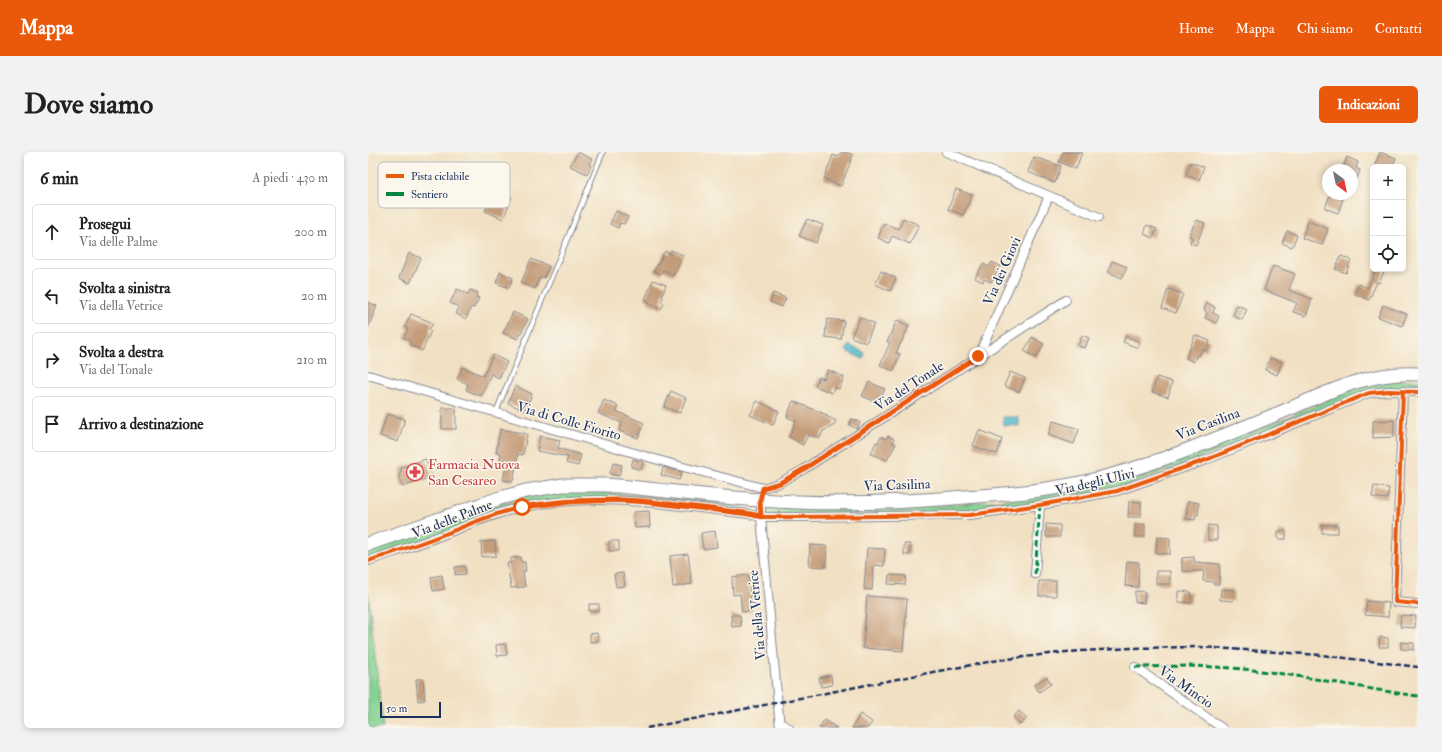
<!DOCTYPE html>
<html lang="it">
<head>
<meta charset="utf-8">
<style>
  :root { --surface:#fff; --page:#f2f2f2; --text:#202124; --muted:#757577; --line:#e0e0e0; --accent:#ea580c }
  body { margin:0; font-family:"IM FELL Double Pica",serif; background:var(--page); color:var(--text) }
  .controls { position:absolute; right:12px; top:12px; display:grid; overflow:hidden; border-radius:6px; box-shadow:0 2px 6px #0003 }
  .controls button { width:36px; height:36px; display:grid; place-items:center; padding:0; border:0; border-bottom:1px solid var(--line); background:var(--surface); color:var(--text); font:20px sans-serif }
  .compass { position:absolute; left:954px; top:12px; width:36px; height:36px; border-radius:50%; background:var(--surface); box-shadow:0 2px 6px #0003; rotate:147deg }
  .scale { position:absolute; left:12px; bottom:10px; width:61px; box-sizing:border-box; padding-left:4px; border:2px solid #1b2f5e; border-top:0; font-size:11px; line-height:14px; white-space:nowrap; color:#1b2f5e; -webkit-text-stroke:3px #fbf7ec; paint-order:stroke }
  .stop { position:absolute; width:12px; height:12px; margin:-9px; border:3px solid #ea580c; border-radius:50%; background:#fff }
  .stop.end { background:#ea580c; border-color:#fff; box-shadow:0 1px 4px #0008 }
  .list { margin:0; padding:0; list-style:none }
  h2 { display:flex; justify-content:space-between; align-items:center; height:52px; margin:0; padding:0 16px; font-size:17px }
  h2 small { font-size:13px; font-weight:400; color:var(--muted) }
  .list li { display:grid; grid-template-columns:26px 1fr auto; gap:12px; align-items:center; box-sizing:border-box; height:56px; margin:0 8px 8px; padding:0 8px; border:1px solid var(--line); border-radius:6px }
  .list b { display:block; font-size:15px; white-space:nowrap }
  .list p { margin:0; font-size:13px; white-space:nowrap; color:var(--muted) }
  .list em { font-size:13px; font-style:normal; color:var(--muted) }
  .icon { flex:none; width:22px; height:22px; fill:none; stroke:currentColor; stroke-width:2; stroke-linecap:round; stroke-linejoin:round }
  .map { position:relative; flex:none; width:1050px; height:576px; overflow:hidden; border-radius:6px }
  header { display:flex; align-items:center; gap:24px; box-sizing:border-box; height:56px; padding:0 20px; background:var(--accent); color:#fff }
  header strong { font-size:19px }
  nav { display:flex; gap:22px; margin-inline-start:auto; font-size:14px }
  .intro { display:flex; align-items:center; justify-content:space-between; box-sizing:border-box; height:96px; padding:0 24px }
  h1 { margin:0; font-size:28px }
  .button { padding:10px 18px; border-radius:6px; background:var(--accent); color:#fff; font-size:14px; font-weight:700 }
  main { display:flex; gap:24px; padding:0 24px }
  aside { flex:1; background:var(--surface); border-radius:6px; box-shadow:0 2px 6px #0003 }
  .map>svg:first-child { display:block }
  .green { fill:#85d391; stroke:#508178 }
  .water { fill:#4dbac8; stroke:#347493 }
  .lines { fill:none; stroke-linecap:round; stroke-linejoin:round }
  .stream { stroke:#4dbac8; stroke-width:2.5 }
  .building { fill:#c49c79 }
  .lane-casing { stroke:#868890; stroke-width:6 }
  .street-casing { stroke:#868890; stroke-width:10 }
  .primary-casing { stroke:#868890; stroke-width:15 }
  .lane { stroke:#fff; stroke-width:4 }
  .street { stroke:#fff; stroke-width:8 }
  .primary { stroke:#fff; stroke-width:13 }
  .rail { stroke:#1b2f5e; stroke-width:2.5; stroke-dasharray:6 3; stroke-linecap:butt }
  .quiet { stroke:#00873e; stroke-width:3; stroke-dasharray:6 3; stroke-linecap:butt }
  .cycleway-casing { stroke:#fbf7ec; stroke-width:6 }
  .cycleway { stroke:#e8590c; stroke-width:4 }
  .route { stroke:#ea580c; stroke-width:5 }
  .labels { text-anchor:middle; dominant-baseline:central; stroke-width:3; stroke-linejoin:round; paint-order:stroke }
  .street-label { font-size:14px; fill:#1b2f5e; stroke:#fbf7ec }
  .health-label { font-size:14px; fill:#be3a42; stroke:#fbf7ec; text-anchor:start }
  .key { fill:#fbf7ec; stroke:#b8bbc1; stroke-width:1 }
  .key-label { font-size:11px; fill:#1b2f5e }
</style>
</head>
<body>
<header>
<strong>Mappa</strong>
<nav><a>Home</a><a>Mappa</a><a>Chi siamo</a><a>Contatti</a></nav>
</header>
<div class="intro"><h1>Dove siamo</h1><a class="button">Indicazioni</a></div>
<main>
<aside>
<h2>6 min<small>A piedi · 430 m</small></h2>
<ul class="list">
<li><svg class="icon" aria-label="ahead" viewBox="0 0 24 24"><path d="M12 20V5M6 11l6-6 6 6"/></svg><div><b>Prosegui</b><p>Via delle Palme</p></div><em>200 m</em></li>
<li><svg class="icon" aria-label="left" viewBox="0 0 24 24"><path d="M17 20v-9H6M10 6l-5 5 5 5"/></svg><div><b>Svolta a sinistra</b><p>Via della Vetrice</p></div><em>20 m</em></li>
<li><svg class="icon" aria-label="right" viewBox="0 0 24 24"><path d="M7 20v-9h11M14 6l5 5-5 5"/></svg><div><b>Svolta a destra</b><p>Via del Tonale</p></div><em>210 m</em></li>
<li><svg class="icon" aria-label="arrive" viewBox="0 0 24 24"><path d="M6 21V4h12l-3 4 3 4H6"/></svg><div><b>Arrivo a destinazione</b></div></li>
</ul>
</aside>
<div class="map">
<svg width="1050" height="576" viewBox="0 0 1050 576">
  <rect width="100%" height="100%" fill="#fbf7ec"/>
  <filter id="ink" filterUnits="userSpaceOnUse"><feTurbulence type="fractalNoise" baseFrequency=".025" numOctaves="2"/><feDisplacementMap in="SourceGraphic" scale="8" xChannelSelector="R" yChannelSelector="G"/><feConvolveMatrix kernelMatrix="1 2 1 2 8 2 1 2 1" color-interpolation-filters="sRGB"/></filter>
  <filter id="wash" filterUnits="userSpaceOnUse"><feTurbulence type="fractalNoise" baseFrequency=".012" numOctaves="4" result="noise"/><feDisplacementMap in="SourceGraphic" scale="16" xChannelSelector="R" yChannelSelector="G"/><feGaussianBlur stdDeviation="0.9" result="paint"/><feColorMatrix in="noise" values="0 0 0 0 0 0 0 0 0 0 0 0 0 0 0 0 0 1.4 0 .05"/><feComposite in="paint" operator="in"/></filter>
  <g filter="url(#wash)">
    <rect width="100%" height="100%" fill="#f1e0c2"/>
    <path class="green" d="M1050,228V237H1014L752,336L618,359L569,361L399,362V355L457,357L550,355L593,352L645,347L851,292L908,270L986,237L1010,229Z
      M207,338L373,353V358L262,347L169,351L0,408V400L141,349L172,340Z
      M0,440L15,576H0Z"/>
    <path class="water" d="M481,193L497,201L495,207L478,199Z
      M635,265H651V274L635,273Z"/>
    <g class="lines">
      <path class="stream" d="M398,356V362"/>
    </g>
    <g id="blocks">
      <path class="building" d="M210,0L224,7L221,13L223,14L219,22L202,14Z
        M473,0H478L485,3L473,34L456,27L465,3L470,5Z
        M695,0H714L708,17L691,10Z
        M1012,0L1028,6L1024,15H1006Z
        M666,5L693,14L687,31L660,20Z
        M979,5L990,10L988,16L992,18L989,26L984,24V18H974Z
        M823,10L836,15L831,28L818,23Z
        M588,37L604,43L595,63L580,57Z
        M126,38L144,45L135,67L117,59Z
        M962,43L975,47L970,61L957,56Z
        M248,59L260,65L256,72L252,71L250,76L242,72Z
        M535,66L551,73L542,92L524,84L521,91L510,86L516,71L531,77Z
        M439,67L455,73L448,91L431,84Z
        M828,68L837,71L828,93L822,91L824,85L821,84Z
        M940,69L960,77L954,93L934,86Z
        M779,73L789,77L785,86L776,82Z
        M919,79L929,83L924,95L914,91Z
        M303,98L315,103L306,123L295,118L293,122L286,119L297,99L302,102Z
        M41,101L53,106L42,131L31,126Z
        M973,104L983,108L978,121L967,117Z
        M163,107L181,114L176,126L172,125L167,137L153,131Z
        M744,109L759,115L754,126L740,120Z
        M624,110L632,114L623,130L616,127L615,130L607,126L615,112L621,115Z
        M905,114L927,122L921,138L944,147L938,164L925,160L929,151L896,138Z
        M1008,117H1017L1011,131L1009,130L1001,148L987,142L991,132L1000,136Z
        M513,119L528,126L522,139L507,132Z
        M132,120L145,126L141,136L128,131Z
        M285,128L298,133L294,144L295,145L293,150L296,151L293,157L280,151L281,149L277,147Z
        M89,137L100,142L102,138L110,141L108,145L111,146L106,156L103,155L98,167L88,162L91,155L82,151Z
        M800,137L815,142L808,161L794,156Z
        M405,141L418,146L414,155L402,150Z
        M0,150L9,154L0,176Z
        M839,151L847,155L845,161L851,164L848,171L837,166L839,160L836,158Z
        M869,153L879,157L874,168L865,164Z
        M1015,153L1039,162L1034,174L1010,165Z
        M145,160L160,167L150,187L135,181Z
        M43,162L65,171L61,178L63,179L54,199L42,193L43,189L36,186L40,177L37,175Z
        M492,165L506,172L498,191L483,185Z
        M459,167L476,169L473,187L457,185Z
        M529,168L541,174L528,201L532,202L525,219L512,213L522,191L519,190Z
        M714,183L721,186L717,196L710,194Z
        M827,183L842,189L838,199L834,197L831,204L829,203L826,210L818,206Z
        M758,184L772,190L770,196L755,190Z
        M664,185L676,192L668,206L656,199Z
        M125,203L139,210L131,226L123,222L113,244L98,238L100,232L89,227L94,215L115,224Z
        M902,206L914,210L909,223L897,218Z
        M460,218L476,225L471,237L466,235L464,241L447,234L451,225L456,227Z
        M642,220L657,226L651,240L636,234Z
        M789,225L804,230L800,245L784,240Z
        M501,230L517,237L510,251L494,244Z
        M147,234L164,242L157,259L140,251Z
        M303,239L318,246L312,261L296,255Z
        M236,248L250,254L248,259L276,271L270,286L251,279L254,271L230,261Z
        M389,249L411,259L405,273L382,263Z
        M425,249L459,263L458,264L468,269L465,274L455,279L452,286L440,283L435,293L429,290V289L421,285L428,269L419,265Z
        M74,256H88V277H74Z
        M19,262L37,267L30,290L12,284Z
        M484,267L492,270L489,277L481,273Z
        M1026,268V285L1005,286V269Z
        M685,269L711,277L706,292L680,283Z
        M132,277L159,282L155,303L150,302L145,329L135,328L138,315L131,314L133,301H128Z
        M611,278L634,287L629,302L605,294Z
        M172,284L192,288L190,296L213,303L210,314L198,311L200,305L169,299Z
        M520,284L526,287L524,290L528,292L519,308L503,302L508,290L510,291L513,285L518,287Z
        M58,307L64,325L34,335L31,325L34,315Z
        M265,307L275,310L273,318L263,315Z
        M245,311L254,313L251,324L242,322Z
        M295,315L314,320L311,328L293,323Z
        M1006,334L1021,336L1019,347L1004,345Z
        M761,349L773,350V365H760Z
        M820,349L831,351L830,363L828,362L827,368L818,367Z
        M281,359L282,375L267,376L266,360Z
        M678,372L692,373V385H678Z
        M767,372H777V385H767Z
        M840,373L849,374V388H840Z
        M954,373H970V381H954Z
        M347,379L349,395L335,397L333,381Z
        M910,379H918V387H910Z
        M789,385L802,386V402L788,401Z
        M127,389L128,404L114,405L113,390Z
        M241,389H251V399H241Z
        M536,392H542V403H536Z
        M442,393L459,394L458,415L441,414Z
        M499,396L517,397L516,414L506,413L504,438L496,437Z
        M320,402L324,432L305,435L302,404Z
        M152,405L153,410H157L158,419H155L157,435L143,436L139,411H143V406Z
        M826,405V410L852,412L851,432H845V430L835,429L836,419H814V406Z
        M759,409L771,410L770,435L757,434Z
        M97,414L98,422L87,423V415Z
        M788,419H802V432H788Z
        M255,421L257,434L248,435L246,422Z
        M74,423L76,437L65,439L63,425Z
        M380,423L384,459L374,460L372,442L365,443L364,425Z
        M521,423L538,424L537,433L520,432Z
        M671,429H688V444H671Z
        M853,437L866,438L865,449L852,448Z
        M767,439L777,440L776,451L767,450Z
        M810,439L823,440V451L810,450Z
        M499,444L539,447L535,499L495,496Z
        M999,449L1021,451L1020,465L997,463Z
        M221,452H231V459H221Z
        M363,463H372L373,474L364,475Z
        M1033,463L1048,464L1047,476L1032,475Z
        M229,481L230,489L222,490V482Z
        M1012,485L1020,486V495H1011Z
        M1033,490L1046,491V498L1033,497Z
        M137,492L139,503L129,504L128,493Z
        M463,523L464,533L453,535L451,526Z
        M679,525L683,532L671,540L666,533Z
        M48,527H55L57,548L50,549Z
        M651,559L659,566L652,573L645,565Z
        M492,562L504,570L500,576H484Z
        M456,568L469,576H451Z"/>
    </g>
  </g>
  <g filter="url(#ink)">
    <use href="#blocks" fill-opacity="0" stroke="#868890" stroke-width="1"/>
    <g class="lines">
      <g class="lane-casing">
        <path id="lane" d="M128,260L235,0"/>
      </g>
      <g class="street-casing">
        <path id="street" d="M578,0L731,65
          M611,203L681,44
          M0,223L304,312L395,336L411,331L436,317L698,148
          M1035,239L1027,450L1050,452
          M393,344V365L412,576
          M0,409C26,400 52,392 77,382C102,372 126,361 151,356C227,339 305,353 381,362L393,365H431L602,363L672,353L749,339L838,308L1001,241L1020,239L1050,240
          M667,422L672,353
          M767,515L854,576
          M412,571L421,576"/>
      </g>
      <g class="primary-casing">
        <path id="primary" d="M0,392L132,346L158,339L195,333H238C289,337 340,345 392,348C460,353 529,351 597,345C630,343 664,340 697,334C766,321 834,293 899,266C948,247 995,218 1050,222"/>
      </g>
      <use href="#lane" class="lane"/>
      <use href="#street" class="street"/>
      <use href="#primary" class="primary"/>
      <path class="rail" d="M279,576L565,520L631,508L698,500L764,496L832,495L953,503L1050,515"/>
      <path class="quiet" d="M667,422L672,353
        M767,515C793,515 819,513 846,515C915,518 982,535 1050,544"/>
      <g class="cycleway-casing">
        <path id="cycleway" d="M1035,239L1027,450L1050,452
          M0,409C26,400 52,392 77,382C102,372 126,361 151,356C227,339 305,353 381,362L393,365H431L602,363L672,353L749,339L838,308L1001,241L1020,239L1050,240"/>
      </g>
      <use href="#cycleway" class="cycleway"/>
    </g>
  </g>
  <g class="lines" filter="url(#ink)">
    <path class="route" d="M154,355L199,350L253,348L274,349L376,361L393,364L392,348L395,336L412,331L436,317L610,204"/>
  </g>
  <defs>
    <g id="pharmacy-ring" transform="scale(0.9)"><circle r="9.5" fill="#fbf7ec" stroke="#e0444e" stroke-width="1.5"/><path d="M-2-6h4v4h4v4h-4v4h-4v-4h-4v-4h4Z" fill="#e0444e"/></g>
  </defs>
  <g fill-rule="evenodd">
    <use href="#pharmacy-ring" x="47" y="320"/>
  </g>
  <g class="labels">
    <g class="street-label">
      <text transform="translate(634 119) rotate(-66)">Via dei Giovi</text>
      <text transform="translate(541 234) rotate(-33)">Via del Tonale</text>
      <text transform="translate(201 269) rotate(16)">Via di Colle Fiorito</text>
      <text transform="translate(840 272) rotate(-21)">Via Casilina</text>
      <text transform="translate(727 330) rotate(-13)">Via degli Ulivi</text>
      <text transform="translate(529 333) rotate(-2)">Via Casilina</text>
      <text transform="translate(84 367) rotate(-21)">Via delle Palme</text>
      <text transform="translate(389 463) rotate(-95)">Via della Vetrice</text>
      <text transform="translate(818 535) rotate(35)">Via Mincio</text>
    </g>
    <g class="health-label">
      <text x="60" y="312">Farmacia Nuova<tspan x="60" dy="16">San Cesareo</tspan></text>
    </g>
  </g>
  <rect x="10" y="10" width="132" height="46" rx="6" class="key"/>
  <rect x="18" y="22" width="18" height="4" fill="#e8590c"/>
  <rect x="18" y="40" width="18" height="4" fill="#00873e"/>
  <g class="key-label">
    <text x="43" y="28">Pista ciclabile</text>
    <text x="43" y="46">Sentiero</text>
  </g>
</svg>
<div class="controls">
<button>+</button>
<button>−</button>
<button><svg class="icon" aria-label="locate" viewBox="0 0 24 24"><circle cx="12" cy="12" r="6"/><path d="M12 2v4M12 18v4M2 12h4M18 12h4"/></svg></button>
</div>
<svg class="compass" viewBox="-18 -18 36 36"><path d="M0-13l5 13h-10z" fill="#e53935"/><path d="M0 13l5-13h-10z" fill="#757577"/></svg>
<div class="scale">50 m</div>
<div class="stop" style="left:154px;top:355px"></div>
<div class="stop end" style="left:610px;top:204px"></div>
</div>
</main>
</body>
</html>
